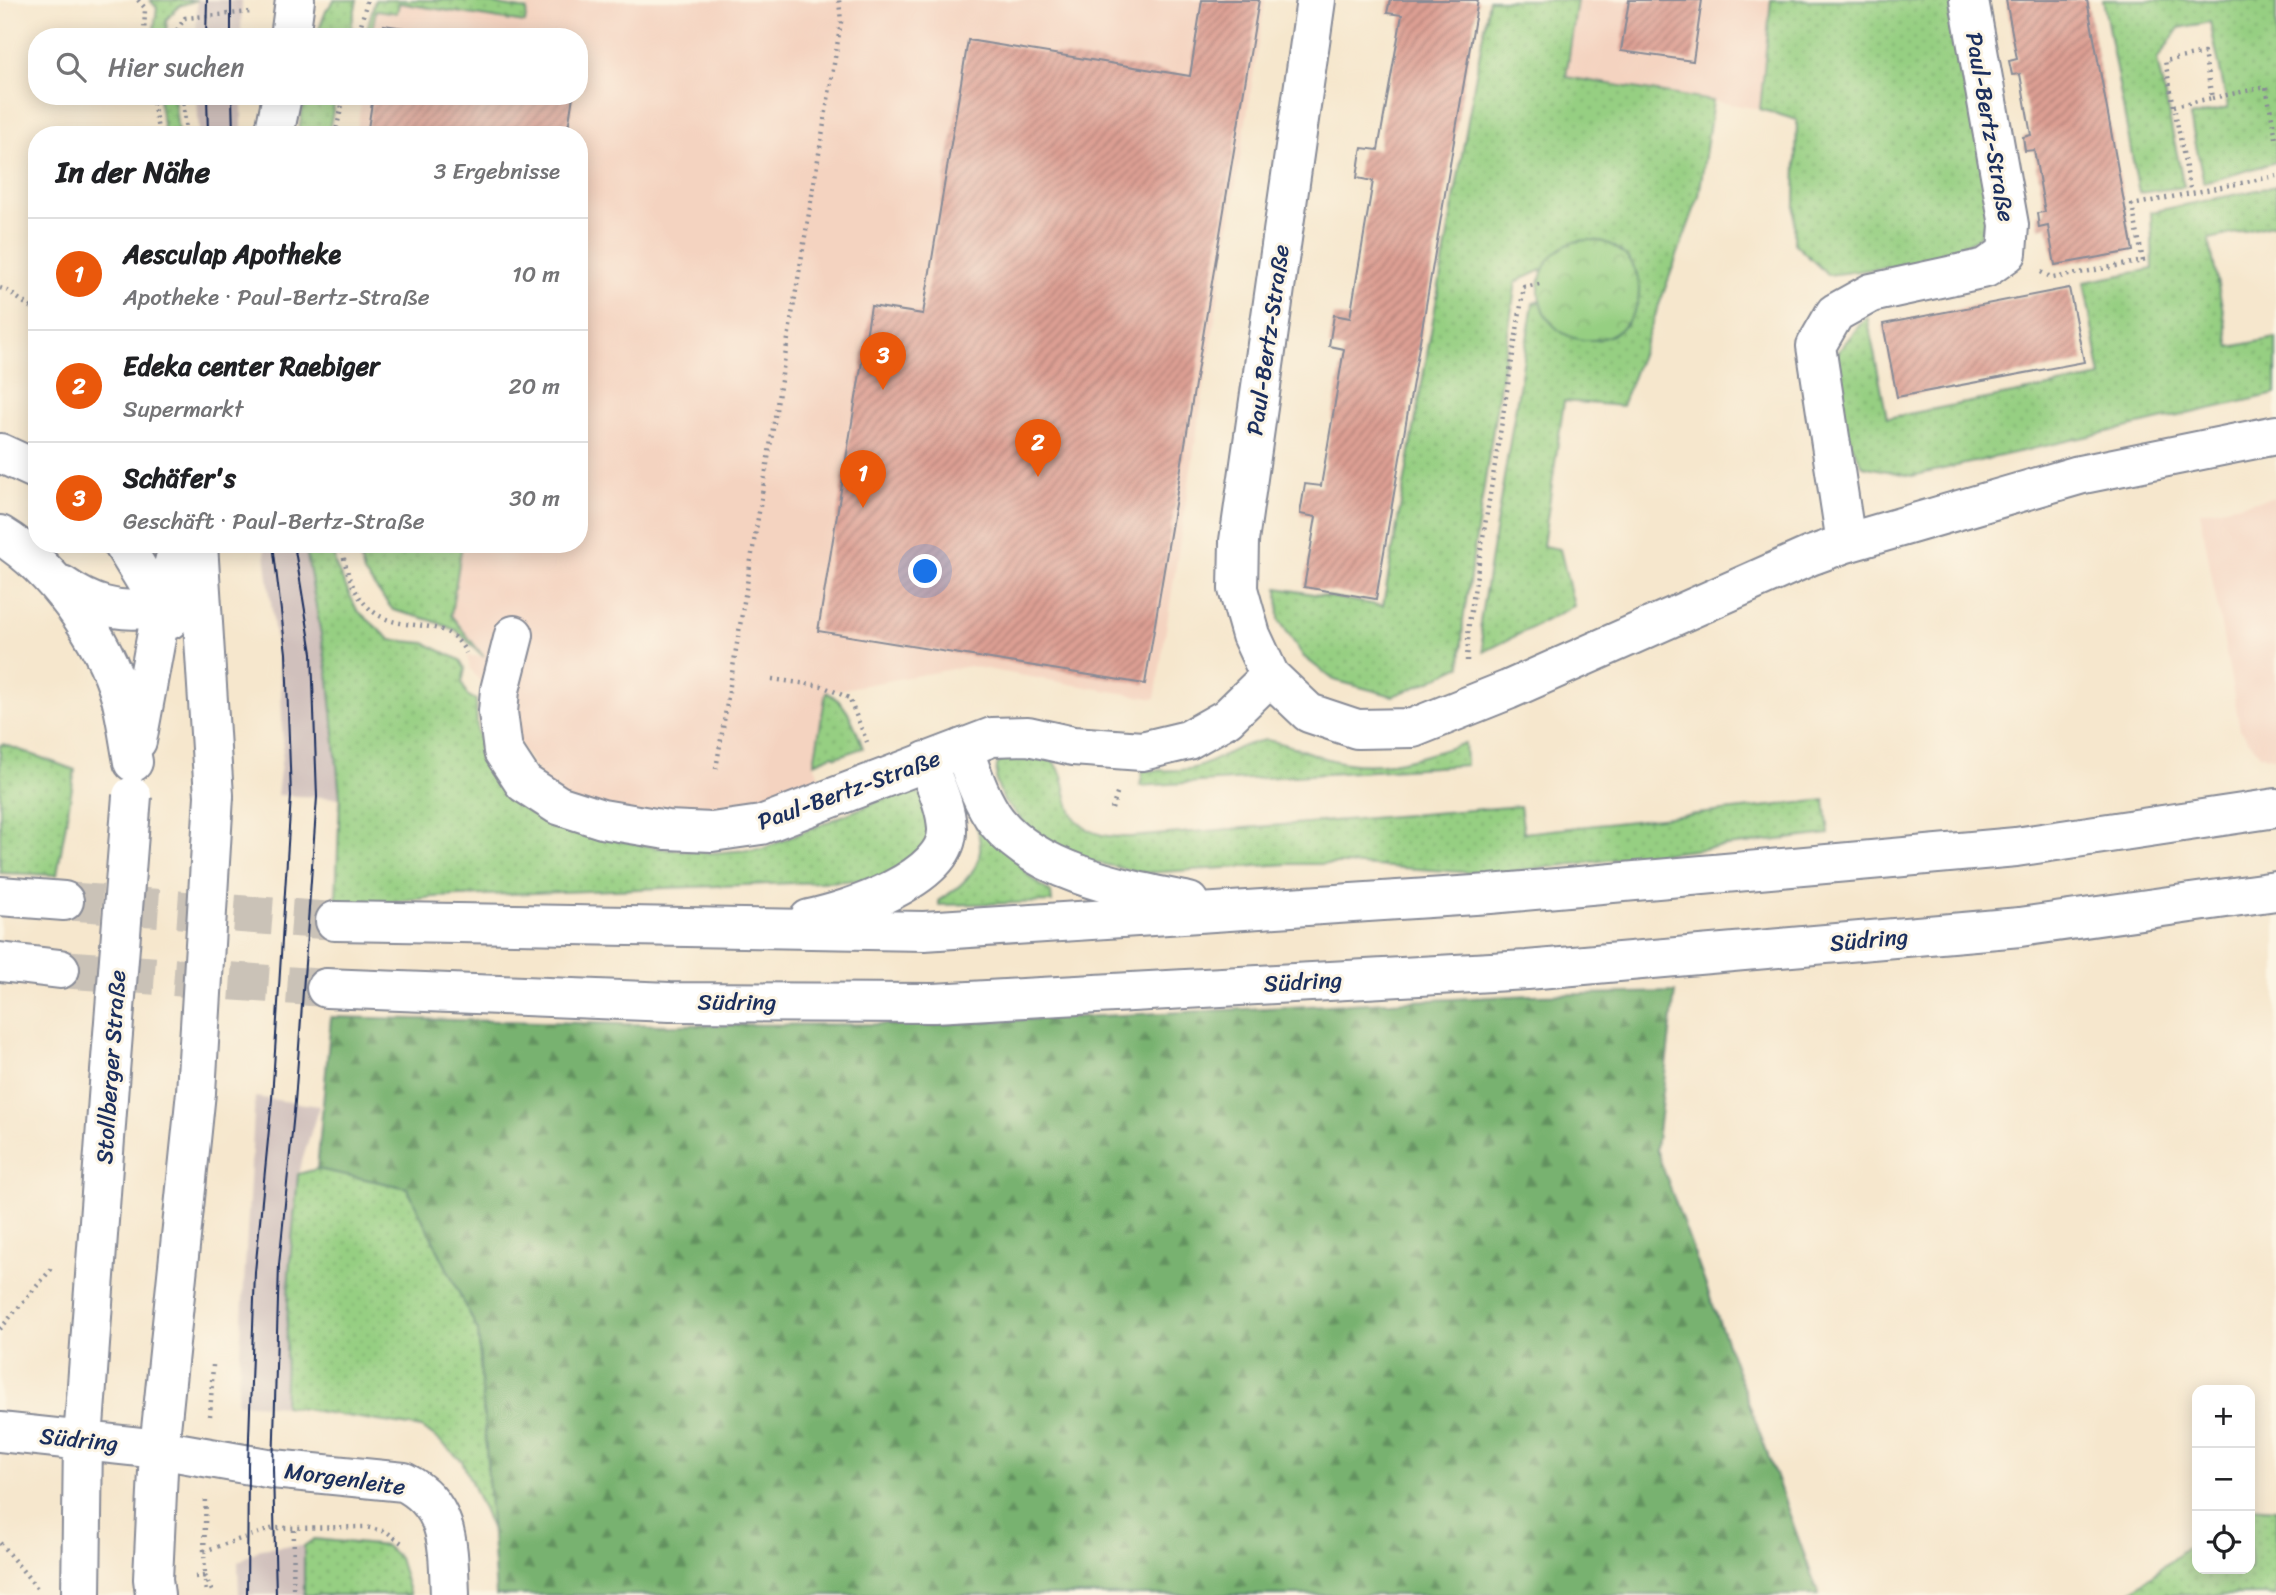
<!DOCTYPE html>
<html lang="de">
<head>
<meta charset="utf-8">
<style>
  :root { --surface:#fff; --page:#f6f6f6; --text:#202124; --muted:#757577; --line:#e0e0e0; --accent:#ea580c }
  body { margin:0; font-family:Sriracha,sans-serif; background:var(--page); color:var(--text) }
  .controls { position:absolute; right:21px; bottom:21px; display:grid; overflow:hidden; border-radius:14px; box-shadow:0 4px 18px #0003 }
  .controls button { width:63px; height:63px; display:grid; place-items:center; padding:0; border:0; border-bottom:2px solid var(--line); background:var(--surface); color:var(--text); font:35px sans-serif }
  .you { position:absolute; left:926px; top:572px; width:24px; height:24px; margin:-18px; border:5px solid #fff; border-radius:50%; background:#1a73e8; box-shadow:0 0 0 10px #1a73e833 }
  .badge { display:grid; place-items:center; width:46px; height:46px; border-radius:50%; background:var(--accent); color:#fff; font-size:23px; font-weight:700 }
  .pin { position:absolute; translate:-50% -58px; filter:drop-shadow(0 2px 4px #0008) }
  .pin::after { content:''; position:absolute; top:37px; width:24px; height:21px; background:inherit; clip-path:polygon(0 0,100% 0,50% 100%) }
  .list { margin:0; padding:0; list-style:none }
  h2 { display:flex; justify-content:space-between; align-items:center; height:91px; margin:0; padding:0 28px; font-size:30px }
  h2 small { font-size:23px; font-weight:400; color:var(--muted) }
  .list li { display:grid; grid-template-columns:46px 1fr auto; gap:21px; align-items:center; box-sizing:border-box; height:112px; padding:0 28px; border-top:2px solid var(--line) }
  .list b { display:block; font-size:26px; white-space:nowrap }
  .list p { margin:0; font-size:23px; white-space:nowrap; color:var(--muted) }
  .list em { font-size:23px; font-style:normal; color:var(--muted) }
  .icon { flex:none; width:38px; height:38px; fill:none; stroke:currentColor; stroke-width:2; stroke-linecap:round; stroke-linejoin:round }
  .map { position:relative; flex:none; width:2276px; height:1595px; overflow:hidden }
  .search { position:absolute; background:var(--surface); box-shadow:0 4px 18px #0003; left:28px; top:28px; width:560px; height:77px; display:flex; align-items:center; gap:18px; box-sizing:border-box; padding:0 24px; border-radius:28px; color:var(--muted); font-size:26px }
  .panel { position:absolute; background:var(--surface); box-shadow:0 4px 18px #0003; left:28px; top:126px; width:560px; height:427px; border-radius:28px }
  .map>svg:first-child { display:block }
  .built { fill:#f4d3c0 }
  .railway { fill:#d0c0bc }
  .grass { fill:url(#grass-dots); stroke:#587f70; stroke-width:2 }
  .forest { fill:url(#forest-firs); stroke:#4a7067; stroke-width:2 }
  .park { fill:url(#park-crowns); stroke:#587f70; stroke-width:2 }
  .building { fill:url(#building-hatch) }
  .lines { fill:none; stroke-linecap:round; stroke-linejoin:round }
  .major-tunnel { stroke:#cac2b7; stroke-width:38; stroke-dasharray:38 19; stroke-linecap:butt }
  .minor-casing { stroke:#888b96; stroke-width:42 }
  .major-casing { stroke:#888b96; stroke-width:42 }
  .path { stroke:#888b96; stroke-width:4.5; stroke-dasharray:2 5; stroke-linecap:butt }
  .minor { stroke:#fff; stroke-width:38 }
  .major { stroke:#fff; stroke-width:38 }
  .tram { stroke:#1b2f5e; stroke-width:2 }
  .major-bridge-casing { stroke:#888b96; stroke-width:42; stroke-linecap:butt }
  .major-bridge { stroke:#fff; stroke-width:38 }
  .labels { text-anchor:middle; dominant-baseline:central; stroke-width:6; stroke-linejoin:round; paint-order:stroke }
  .street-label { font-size:23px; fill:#1b2f5e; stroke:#fcf5e5 }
</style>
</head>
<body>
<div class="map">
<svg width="2276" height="1595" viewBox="0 0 2276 1595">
  <defs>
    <pattern id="grass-dots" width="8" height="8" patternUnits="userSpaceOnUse" patternTransform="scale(1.75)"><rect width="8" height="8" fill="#96cf82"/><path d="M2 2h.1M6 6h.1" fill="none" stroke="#81b273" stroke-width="1.8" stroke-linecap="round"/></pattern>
    <pattern id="forest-firs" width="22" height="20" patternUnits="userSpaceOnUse" patternTransform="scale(1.75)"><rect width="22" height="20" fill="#78b270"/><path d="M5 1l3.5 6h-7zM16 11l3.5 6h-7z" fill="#62915f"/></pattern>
    <pattern id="park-crowns" width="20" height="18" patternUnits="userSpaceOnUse" patternTransform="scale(1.75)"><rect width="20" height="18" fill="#96cf82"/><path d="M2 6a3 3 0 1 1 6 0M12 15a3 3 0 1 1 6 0" fill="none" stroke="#81b273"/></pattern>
    <pattern id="building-hatch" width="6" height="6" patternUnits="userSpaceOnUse" patternTransform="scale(1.75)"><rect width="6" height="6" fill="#dd9f93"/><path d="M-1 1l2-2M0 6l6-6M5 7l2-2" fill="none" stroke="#b2827b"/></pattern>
  </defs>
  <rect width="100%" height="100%" fill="#fcf5e5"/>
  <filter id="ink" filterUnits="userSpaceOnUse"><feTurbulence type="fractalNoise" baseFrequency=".0143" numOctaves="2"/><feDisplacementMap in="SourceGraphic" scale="14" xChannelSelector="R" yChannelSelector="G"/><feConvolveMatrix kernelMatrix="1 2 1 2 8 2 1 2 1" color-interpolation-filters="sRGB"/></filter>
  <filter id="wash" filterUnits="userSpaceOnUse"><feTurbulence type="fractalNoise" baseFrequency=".00686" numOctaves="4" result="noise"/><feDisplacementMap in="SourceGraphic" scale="28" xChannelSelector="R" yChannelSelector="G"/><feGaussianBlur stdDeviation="1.57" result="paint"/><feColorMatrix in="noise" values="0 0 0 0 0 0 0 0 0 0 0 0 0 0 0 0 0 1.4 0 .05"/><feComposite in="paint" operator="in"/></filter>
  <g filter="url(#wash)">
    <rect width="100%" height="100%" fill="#f6e7cd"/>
    <path class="built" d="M529,0H1265L1155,699L969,666L826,692L814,763L828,799L761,825L558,805L484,687L470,668L467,656H483L451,615L462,544H579V135H356L362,96H579V37H371L375,10L398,3L525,23Z
      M1577,0H1771L1760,109L1566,77Z
      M2276,497V758L2260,754L2240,729L2200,512Z"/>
    <path class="railway" d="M197,0H242L241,37H196Z
      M197,96H242V135H199Z
      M264,544H305L329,680L340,798L277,795L283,749L281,686Z
      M255,1097L319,1106L298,1174L289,1273L284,1406L237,1403Z
      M285,1546H304V1595H239L238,1562L260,1549Z"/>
    <path class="grass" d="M150,0H197L179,6L166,20L168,37H153L157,8Z
      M334,0H357L349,37H316L326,11Z
      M375,0H472L527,10L525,23L399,3L397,13L376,10L371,37H365Z
      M1489,0H1577L1566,77L1713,101L1699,196L1622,406L1564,401L1543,546L1560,549L1574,606L1484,652L1480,622L1533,303L1540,301L1546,316L1594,340L1612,335L1627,324L1637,274L1629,259L1616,248L1600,241H1583L1554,255L1544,269L1516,282L1463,621L1461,666L1428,682L1393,696L1334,680L1304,657L1279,620L1278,588L1383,606Z
      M1771,0H1951L1992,206L1979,237L1938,261L1828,275L1794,243L1797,120L1760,109Z
      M2103,0H2276V162L2204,183L2190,117L2228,108L2210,22L2179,28L2157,60L2184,187L2139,193Z
      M158,96H174L178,135H165Z
      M305,96H336L328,135H298Z
      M2276,186V224L2209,239L2230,347L2276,338V394L1912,476L1863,466L1846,434L1833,358L1867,316L1887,418L2101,377L2084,282L2153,269L2151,212Z
      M305,544H333L335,564L357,610L391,640L425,643L460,660L465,669L462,683L467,695L476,700L477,731L486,762L507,798L547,824L599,837L665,849L711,853L762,849L881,800L914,791L933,800L948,854L873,880L434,897L367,905L336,900L340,798L329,680Z
      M357,544H462L451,615L484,657L456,630L430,620L393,610L364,573Z
      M826,692C849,704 854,725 863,748L836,757L833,755L814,763Z
      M1266,740C1288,743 1307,753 1328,759C1376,773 1419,758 1465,743L1466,765L1140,786L1143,770C1159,770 1178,772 1194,768C1220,761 1236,744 1266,740Z
      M3,744L75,770L57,875L0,873V745Z
      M1023,753C1084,753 1050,808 1087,829C1101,837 1115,837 1130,837L1520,806L1524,833L1825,800L1829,834L1490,874L1346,864H1288L1145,873L1054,854L1004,801L996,781L997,765L1006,757Z
      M977,827L1010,852L1028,875L1051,893L1052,902L939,905V900C957,890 979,872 980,850C981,843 978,834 977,827Z
      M317,1169L407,1187L478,1331L492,1530L462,1461L440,1441L422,1428L284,1406L289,1273L298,1174Z
      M2250,1507L2276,1509V1595H2127L2197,1540V1569H2250Z
      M314,1539L386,1546L399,1558L410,1595H304V1546Z"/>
    <path class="forest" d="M1675,992L1656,1149L1819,1595H496L478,1331L407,1188L317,1169L331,1017L669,1025L935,1024L1533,995Z"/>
    <path class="park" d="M1539 290a50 50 0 1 1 100 0a50 50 0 1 1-100 0Z"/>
    <g id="blocks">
      <path class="building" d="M1202,0H1259L1145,684L818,631L871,306L923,314L968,40L1190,76Z
        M1390,0H1478L1376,599L1304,587L1316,517L1300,514L1305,484L1321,486L1344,349L1329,346L1334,315L1350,318L1373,181L1357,178L1360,157L1362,148L1378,150L1402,15L1387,13Z
        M1629,0H1702L1693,61L1621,51Z
        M2006,0H2087L2133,251L2055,265L2048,226L2039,228L2037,213L2045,212L2034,150L2025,151L2023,137L2031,135L2020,74L2012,75L2009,61L2017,59Z
        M384,25L432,32L431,37H382Z
        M373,96H573L567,135H367Z
        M2069,288L2084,362L1897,397L1883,324Z"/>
    </g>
  </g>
  <g filter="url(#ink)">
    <use href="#blocks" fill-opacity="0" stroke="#888b96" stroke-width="2"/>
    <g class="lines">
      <path class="major-tunnel" d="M64,901L335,921
        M60,969L326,988"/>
      <g class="minor-casing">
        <path id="minor" d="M1316,0L1239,541L1238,589L1251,635L1270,676L1309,713L1357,729L1413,728L1508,690L1810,556L1846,543L2079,475L2276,435
          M1846,543L1816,346L1835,313L1871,293L1986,268L2007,253L2009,225L1969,0
          M514,635L500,690L498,712L503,751L524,783L558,805L602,819L667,830L712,832L761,825L992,737L1028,736L1073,746L1142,751L1188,740L1227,718L1270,676
          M159,1449L273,1469L404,1482C451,1505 448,1549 450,1595"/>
      </g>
      <g class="major-casing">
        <path id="major" d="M290,37L295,0
          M274,135L282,96
          M0,453L37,470
          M0,535C53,567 104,638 121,698C126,718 129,741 133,762
          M123,544L169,620
          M198,544L214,796
          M62,585C89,604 117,614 151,608C162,606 173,605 182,597
          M137,741L162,606L179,544
          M963,748C972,773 981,801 997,822C1039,874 1126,889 1189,902
          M0,896L64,901
          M809,919C848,911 949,878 947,829C946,805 934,782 926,761
          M335,921L924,931L1490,894L2016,847L2276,808
          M0,962L60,969
          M326,988L670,1002L934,1003L1527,970L2020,927L2276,891
          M0,1432L159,1449
          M81,1595L83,1440L109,1084
          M155,1595L153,1579L159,1449L196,1092"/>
      </g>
      <path class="path" d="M138,0L145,8L144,37
        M178,37L177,30L185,18L251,12
        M358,37L367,0
        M152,96L159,135
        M183,96L186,135
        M2212,98L2266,87L2276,138
        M2174,106L2212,98L2204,53L2165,61L2191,193
        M335,135L344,96
        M2041,272L2053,278L2143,261L2132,205L2276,176
        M0,288L8,291L37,312
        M342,544C343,559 347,572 353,586C385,650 442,603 466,653
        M1467,661L1469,623L1524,287L1540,284
        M772,679L822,686L849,698L867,742
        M716,769L841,22L839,0
        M1112,809L1118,791
        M0,1329L54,1266
        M210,1416L213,1365
        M0,1543L37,1588
        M204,1551L206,1498
        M205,1576L214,1595
        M195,1577L205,1576L204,1551L274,1528L366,1527L387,1532L403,1544
        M205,1581L206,1595
        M293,1595L294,1528"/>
      <use href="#minor" class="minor"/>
      <use href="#major" class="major"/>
      <path class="tram" d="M206,37L207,0
        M231,37V0
        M207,96L208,135
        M232,96L233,135
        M247,1595L248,1465L255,1272L272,1099L291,796L286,653L273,544
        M276,1595L273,1469L279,1265L295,1102L317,797L312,653L294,544"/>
      <g class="major-bridge-casing">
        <path id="major-bridge" d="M109,1084L132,796
          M196,1092L214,796"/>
      </g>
      <use href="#major-bridge" class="major-bridge"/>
    </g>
  </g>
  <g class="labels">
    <g class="street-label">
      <text transform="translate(1990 127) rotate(80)">Paul-Bertz-Straße</text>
      <text transform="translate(1268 340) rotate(-82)">Paul-Bertz-Straße</text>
      <text transform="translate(849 790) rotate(-20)">Paul-Bertz-Straße</text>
      <text transform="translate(1869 940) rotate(-5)">Südring</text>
      <text transform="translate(1303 982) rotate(-3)">Südring</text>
      <text x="737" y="1002">Südring</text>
      <text transform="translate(111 1067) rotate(-86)">Stollberger Straße</text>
      <text transform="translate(79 1440) rotate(6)">Südring</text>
      <text transform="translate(345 1479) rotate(8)">Morgenleite</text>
    </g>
  </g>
</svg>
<div class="controls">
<button>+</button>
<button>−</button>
<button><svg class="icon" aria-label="locate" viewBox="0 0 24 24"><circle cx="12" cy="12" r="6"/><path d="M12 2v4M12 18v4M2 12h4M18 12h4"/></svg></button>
</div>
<div class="you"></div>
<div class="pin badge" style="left:863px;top:508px">1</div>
<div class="pin badge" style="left:1038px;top:477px">2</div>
<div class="pin badge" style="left:883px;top:390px">3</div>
<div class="search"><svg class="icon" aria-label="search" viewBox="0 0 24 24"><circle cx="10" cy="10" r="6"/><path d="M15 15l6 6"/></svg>Hier suchen</div>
<section class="panel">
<h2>In der Nähe<small>3 Ergebnisse</small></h2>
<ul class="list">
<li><span class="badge">1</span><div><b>Aesculap Apotheke</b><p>Apotheke · Paul-Bertz-Straße</p></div><em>10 m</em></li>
<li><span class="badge">2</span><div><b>Edeka center Raebiger</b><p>Supermarkt</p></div><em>20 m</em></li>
<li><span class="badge">3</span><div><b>Schäfer's</b><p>Geschäft · Paul-Bertz-Straße</p></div><em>30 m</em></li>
</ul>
</section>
</div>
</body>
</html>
